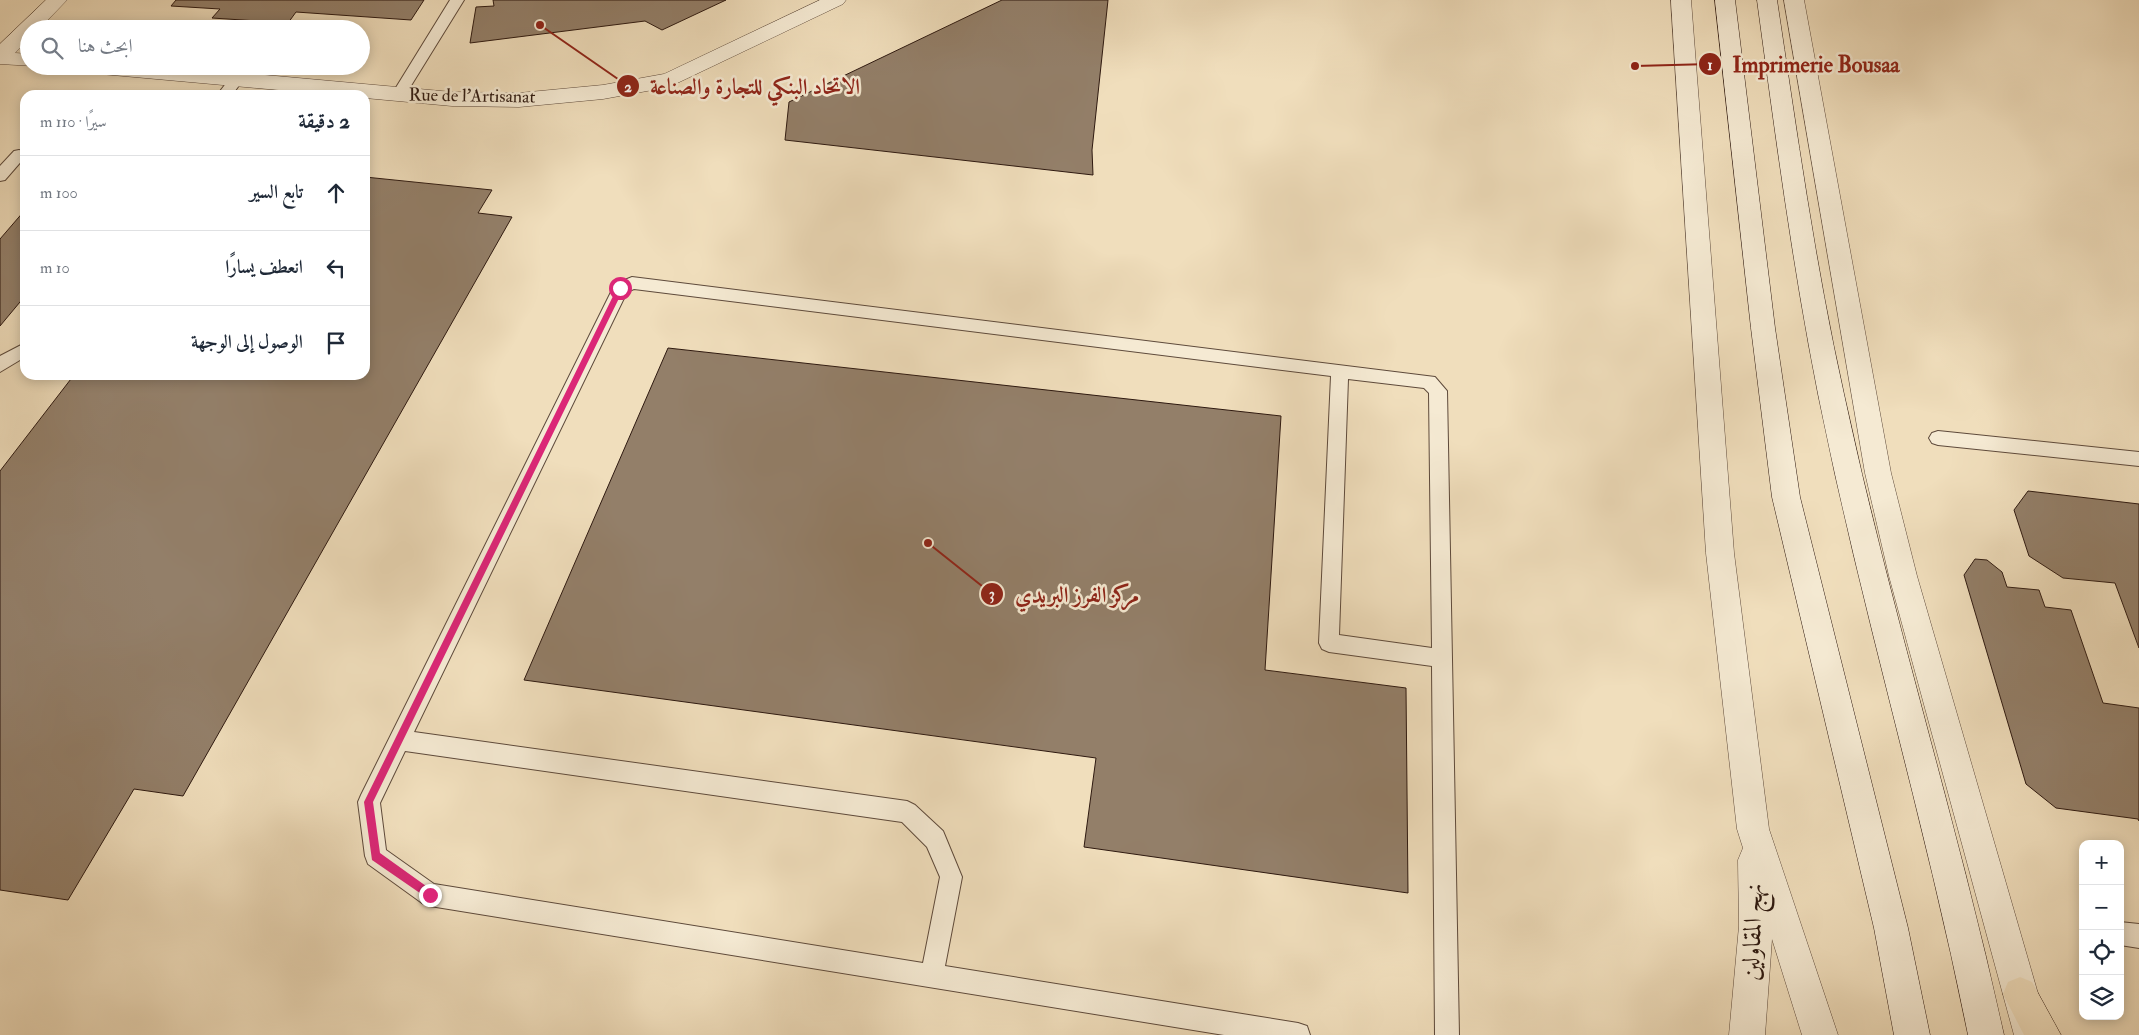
<!DOCTYPE html>
<html lang="ar">
<head>
<meta charset="utf-8">
<style>
  :root { --surface:#fff; --page:#f6f6f7; --text:#1f2937; --muted:#747a83; --line:#e0e1e3 }
  body { margin:0; font-family:"IM FELL Double Pica",Amiri,serif; background:var(--page); color:var(--text); direction:rtl }
  .controls { position:absolute; right:15px; bottom:15px; display:grid; overflow:hidden; border-radius:10px; box-shadow:0 2px 12px #0003 }
  .controls button { width:45px; height:45px; display:grid; place-items:center; padding:0; border:0; border-bottom:1px solid var(--line); background:var(--surface); color:var(--text); font:25px sans-serif }
  .stop { position:absolute; width:15px; height:15px; margin:-11px; border:4px solid #db2777; border-radius:50%; background:#fff }
  .stop.end { background:#db2777; border-color:#fff; box-shadow:0 1px 5px #0008 }
  .list { margin:0; padding:0; list-style:none }
  h2 { display:flex; justify-content:space-between; align-items:center; height:65px; margin:0; padding:0 20px; font-size:21px }
  h2 small { font-size:16px; font-weight:400; color:var(--muted) }
  .list li { display:grid; grid-template-columns:32px 1fr auto; gap:15px; align-items:center; box-sizing:border-box; height:75px; padding:0 20px; border-top:1px solid var(--line) }
  .list b { display:block; font-size:19px; white-space:nowrap }
  .list em { font-size:16px; font-style:normal; color:var(--muted) }
  .icon { flex:none; width:28px; height:28px; fill:none; stroke:currentColor; stroke-width:2; stroke-linecap:round; stroke-linejoin:round }
  .map { position:relative; flex:none; width:2139px; height:1035px; overflow:hidden; direction:ltr }
  .search { position:absolute; background:var(--surface); box-shadow:0 2px 12px #0003; left:20px; top:20px; width:350px; height:55px; display:flex; align-items:center; gap:12px; box-sizing:border-box; padding:0 18px; border-radius:28px; color:var(--muted); font-size:19px }
  .panel { position:absolute; background:var(--surface); box-shadow:0 2px 12px #0003; left:20px; top:90px; width:350px; height:290px; border-radius:15px; direction:rtl }
  .map>svg:first-child { display:block }
  .building { fill:#937f69; stroke:#2e1910 }
  .lines { fill:none; stroke-linecap:round; stroke-linejoin:round }
  .lane-casing { stroke:#5e4a3b; stroke-width:2 }
  .street-casing { stroke:#5e4a3b; stroke-width:1 }
  .secondary-casing { stroke:#2e1910; stroke-width:1 }
  .highway-casing { stroke:#2e1910; stroke-width:1 }
  .lane { fill:#f5ead3; fill-rule:evenodd }
  .street { fill:#f5ead3; fill-rule:evenodd }
  .secondary { fill:#f5ead3; fill-rule:evenodd }
  .highway { fill:#f0debc; fill-rule:evenodd }
  .route { fill:#db2777 }
  .labels { text-anchor:middle; dominant-baseline:central; stroke-width:5; stroke-linejoin:round; paint-order:stroke }
  .far-street-label { font-size:18px; fill:#2e1910; stroke:#f5ead3 }
  .near-street-label { font-size:25px; fill:#2e1910; stroke:#f5ead3 }
  .leader { fill:none; stroke:#8f2418; stroke-width:2 }
  .callout-dot { fill:#8f2418; stroke:#f5ead3; stroke-width:2 }
  .mark-label { font-size:15px; text-anchor:middle; font-weight:bold; fill:#fff }
  .callout-label { font-size:22px; text-anchor:middle; font-weight:bold; fill:#8f2418; stroke:#f5ead3; stroke-width:5; stroke-linejoin:round; paint-order:stroke }
</style>
</head>
<body>
<div class="map">
<svg width="2139" height="1035" viewBox="0 0 2139 1035">
  <rect width="100%" height="100%" fill="#f0debc"/>
  <filter id="stains"><feTurbulence type="fractalNoise" baseFrequency=".004" numOctaves="4"/><feColorMatrix values="0 0 0 0 .2 0 0 0 0 .09 0 0 0 0 .02 0 0 0 .5 -.17"/></filter>
  <radialGradient id="worn" r=".72"><stop offset=".6" stop-color="#630" stop-opacity="0"/><stop offset="1" stop-color="#630" stop-opacity=".3"/></radialGradient>
  <path class="building" d="M176,0H424L411,20L296,12L288,23L212,18L220,9L171,6Z
    M493,0H726L662,30L645,21L470,43L476,7L494,6Z
    M1002,0H1108L1092,150L1093,175L785,140L789,102Z
    M365,177L492,190L478,213L512,217L183,796L134,789L68,900L0,890V471L74,375H365Z
    M25,210V296L0,326V239Z
    M668,348L1281,416L1265,670L1406,688L1408,893L1084,847L1096,758L524,680Z
    M2028,491L2139,504V648L2115,583L2063,578L2029,556L2014,510Z
    M1975,559L1987,560L2002,572L2007,587L2039,590L2045,607L2071,610L2103,703L2139,708V821L2138,819L2056,808L2026,784L1964,575Z"/>
  <g class="lines">
    <g class="lane-casing">
      <path id="lane" d="M450,0H464L404,97H394L392,94Z
        M236,75L243,80L232,95H217L231,77Z
        M19,150L24,151L25,157L5,180L0,181V166L14,151Z
        M632,277L1435,377L1447,391L1459,1035H1435L1432,666L1329,652L1322,649L1319,643L1331,376L634,289L627,292L414,732L907,801L915,805L943,831L962,877L945,966L1298,1023L1307,1026L1310,1035H1224L430,906L422,903L368,864L365,856L358,802L361,795L613,288L615,284ZM1348,379L1424,388L1429,393L1432,648L1339,635ZM405,751L902,822L927,847L940,877L923,963L434,884L386,850L380,803Z
        M25,343V357L0,372V356Z
        M1938,431L2139,452V466L1938,445L1932,443L1929,438L1932,433Z
        M2120,922L2139,924V948L2120,945Z"/>
    </g>
    <g class="street-casing">
      <path id="street" d="M46,0H67L39,29H29V39L15,53L29,54V66H34L0,64V44Z
        M820,0H846L843,4L669,87L603,99L519,107L452,106L365,98V95H334L90,73L83,71L80,66H165L452,92L519,93L603,85L664,74Z
        M1671,0H1691L1734,553L1769,829L1838,1035H1802L1772,939L1765,1035H1729L1739,926L1738,860L1743,848L1737,829L1706,553Z
        M1784,0H1804L1891,473L1917,576L2050,1035H2014L1889,576L1865,473Z"/>
    </g>
    <g class="secondary-casing">
      <path id="secondary" d="M1715,0H1735L1775,328L1800,497L1908,928L1930,1035H1894L1874,928L1772,497L1751,328Z
        M1757,0H1777C1797,132 1815,264 1844,394C1890,609 1957,820 2004,1035H1968C1925,820 1861,609 1818,394C1792,263 1775,132 1757,0Z"/>
    </g>
    <g class="highway-casing">
      <path id="highway" d="M2020,977L2032,982L2061,1035H2024L2003,994L2008,982Z"/>
    </g>
    <use href="#lane" class="lane"/>
    <use href="#street" class="street"/>
    <use href="#secondary" class="secondary"/>
    <use href="#highway" class="highway"/>
  </g>
  <path class="route" d="M618,286L624,288L373,802L380,853L433,891L435,895L430,900L372,860L364,802Z"/>
  <g class="labels">
    <g class="far-street-label">
      <text transform="translate(472 96) rotate(1)">Rue de l'Artisanat</text>
    </g>
    <g class="near-street-label">
      <text transform="translate(1753 932) rotate(-88)">نهج المقاولين</text>
    </g>
  </g>
  <path class="leader" d="M1635 66L1710 64M540 25L628 86M928 543L992 594"/>
  <g class="callout-dot">
    <circle cx="1635" cy="66" r="5"/>
    <circle cx="540" cy="25" r="5"/>
    <circle cx="928" cy="543" r="5"/>
    <circle cx="1710" cy="64" r="12"/>
    <circle cx="628" cy="86" r="12"/>
    <circle cx="992" cy="594" r="12"/>
  </g>
  <g class="mark-label">
    <text x="1710" y="70">1</text>
    <text x="628" y="92">2</text>
    <text x="992" y="599">3</text>
  </g>
  <g class="callout-label">
    <text x="1816" y="72">Imprimerie Bousaa</text>
    <text x="755" y="94">الاتحاد البنكي للتجارة والصناعة</text>
    <text x="1077" y="602">مركز الفرز البريدي</text>
  </g>
  <rect width="100%" height="100%" filter="url(#stains)"/>
  <rect width="100%" height="100%" fill="url(#worn)"/>
</svg>
<div class="controls">
<button>+</button>
<button>−</button>
<button><svg class="icon" aria-label="locate" viewBox="0 0 24 24"><circle cx="12" cy="12" r="6"/><path d="M12 2v4M12 18v4M2 12h4M18 12h4"/></svg></button>
<button><svg class="icon" aria-label="layers" viewBox="0 0 24 24"><path d="M12 4l9 5-9 5-9-5zM3 14l9 5 9-5"/></svg></button>
</div>
<div class="stop" style="left:620px;top:288px"></div>
<div class="stop end" style="left:430px;top:895px"></div>
<div class="search"><svg class="icon" aria-label="search" viewBox="0 0 24 24"><circle cx="10" cy="10" r="6"/><path d="M15 15l6 6"/></svg>ابحث هنا</div>
<section class="panel">
<h2>2 دقيقة<small>سيرًا · 110 m</small></h2>
<ul class="list">
<li><svg class="icon" aria-label="ahead" viewBox="0 0 24 24"><path d="M12 20V5M6 11l6-6 6 6"/></svg><div><b>تابع السير</b></div><em>100 m</em></li>
<li><svg class="icon" aria-label="left" viewBox="0 0 24 24"><path d="M17 20v-9H6M10 6l-5 5 5 5"/></svg><div><b>انعطف يسارًا</b></div><em>10 m</em></li>
<li><svg class="icon" aria-label="arrive" viewBox="0 0 24 24"><path d="M6 21V4h12l-3 4 3 4H6"/></svg><div><b>الوصول إلى الوجهة</b></div></li>
</ul>
</section>
</div>
</body>
</html>
